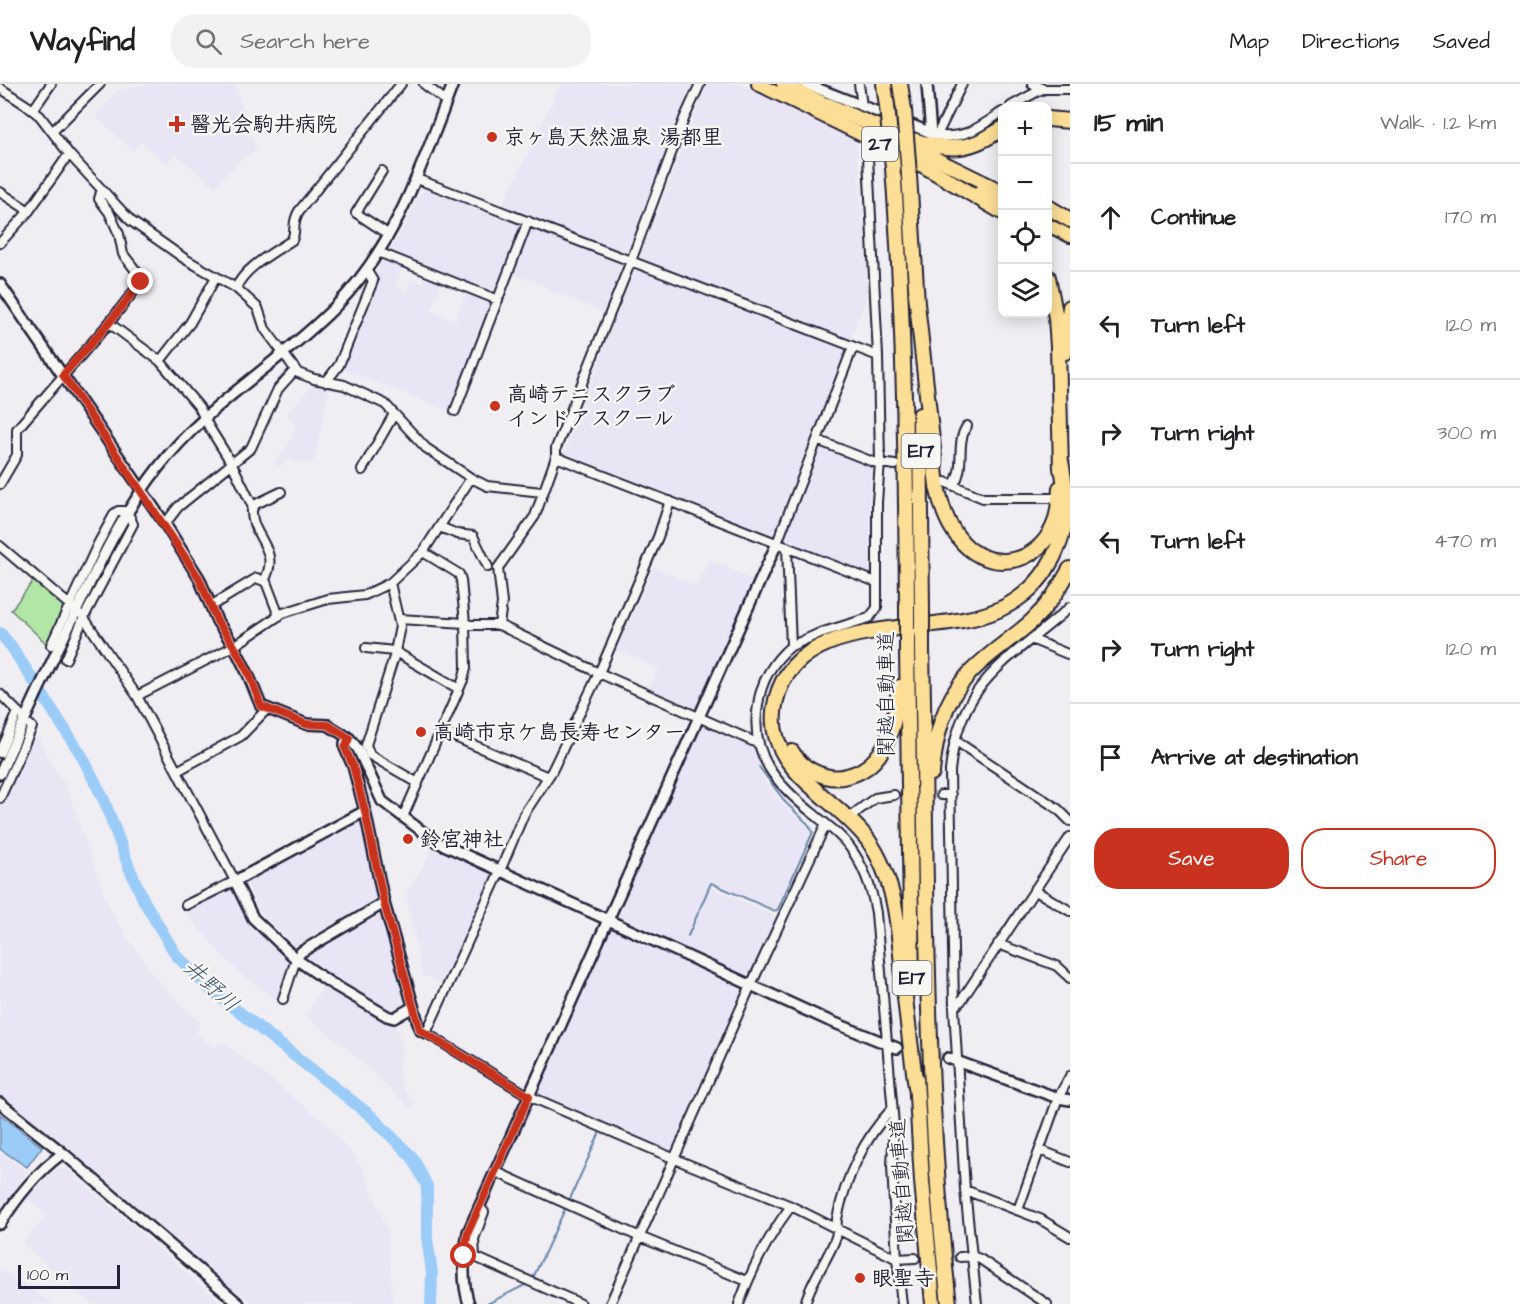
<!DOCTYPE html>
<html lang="en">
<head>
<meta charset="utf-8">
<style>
  :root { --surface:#fff; --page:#f2f2f2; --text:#202124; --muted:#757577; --line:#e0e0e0; --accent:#c8321e }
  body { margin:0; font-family:"Architects Daughter","Klee One",sans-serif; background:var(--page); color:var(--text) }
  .controls { position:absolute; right:18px; top:18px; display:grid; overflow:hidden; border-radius:12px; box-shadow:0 3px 15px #0003 }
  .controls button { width:54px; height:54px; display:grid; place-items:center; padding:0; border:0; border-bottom:2px solid var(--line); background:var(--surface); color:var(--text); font:30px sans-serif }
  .scale { position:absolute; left:18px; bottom:15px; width:102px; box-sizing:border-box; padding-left:6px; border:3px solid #22223b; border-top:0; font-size:16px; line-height:21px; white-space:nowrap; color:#22223b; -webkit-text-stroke:4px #f6f6f2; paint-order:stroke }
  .stop { position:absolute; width:18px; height:18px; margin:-14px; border:4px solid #c8321e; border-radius:50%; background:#fff }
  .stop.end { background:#c8321e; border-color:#fff; box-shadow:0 2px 6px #0008 }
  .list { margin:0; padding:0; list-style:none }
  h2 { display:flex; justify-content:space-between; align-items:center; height:78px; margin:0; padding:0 24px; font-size:26px }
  h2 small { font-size:20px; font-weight:400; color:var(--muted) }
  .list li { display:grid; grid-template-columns:39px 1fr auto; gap:18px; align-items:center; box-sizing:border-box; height:108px; padding:0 24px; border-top:2px solid var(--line) }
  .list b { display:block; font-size:22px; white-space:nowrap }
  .list em { font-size:20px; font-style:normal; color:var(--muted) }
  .actions { display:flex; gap:12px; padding:18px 24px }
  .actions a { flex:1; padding:14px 0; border:2px solid var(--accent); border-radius:24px; text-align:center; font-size:21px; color:var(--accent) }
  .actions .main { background:var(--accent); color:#fff }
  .icon { flex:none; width:33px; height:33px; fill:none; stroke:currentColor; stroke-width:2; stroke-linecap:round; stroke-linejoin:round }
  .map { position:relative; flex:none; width:1070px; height:1220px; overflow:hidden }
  header { display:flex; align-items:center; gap:36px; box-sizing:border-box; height:84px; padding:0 30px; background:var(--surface); border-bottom:2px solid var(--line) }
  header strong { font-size:28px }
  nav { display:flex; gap:33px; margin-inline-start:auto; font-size:21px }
  .search { width:420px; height:54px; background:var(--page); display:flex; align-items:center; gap:15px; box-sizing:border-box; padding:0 21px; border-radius:24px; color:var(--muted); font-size:22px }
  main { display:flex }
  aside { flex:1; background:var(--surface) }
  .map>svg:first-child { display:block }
  .built { fill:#e9e5f5 }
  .green { fill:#b2e6a7; stroke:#6a8471; stroke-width:1.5 }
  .water { fill:#9bccf8; stroke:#6b88ac; stroke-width:1.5 }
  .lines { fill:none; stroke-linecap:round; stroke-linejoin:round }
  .stream { stroke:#6b88ac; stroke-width:2 }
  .river { stroke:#9bccf8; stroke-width:12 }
  .minor-tunnel { stroke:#c7c5ce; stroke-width:8; stroke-dasharray:8 4; stroke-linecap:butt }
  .tertiary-tunnel { stroke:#c7c5ce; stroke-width:9; stroke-dasharray:9 4.5; stroke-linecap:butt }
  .minor-casing { stroke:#22223b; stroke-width:12 }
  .tertiary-casing { stroke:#22223b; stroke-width:14 }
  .primary-casing { stroke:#22223b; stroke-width:16 }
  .motorway-casing { stroke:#22223b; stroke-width:18 }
  .minor { stroke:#f6f6f2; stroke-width:8 }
  .tertiary { stroke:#f6f6f2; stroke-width:9 }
  .primary { stroke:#fcde96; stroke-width:12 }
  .motorway { stroke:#fcde96; stroke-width:14 }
  .motorway-bridge-casing { stroke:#22223b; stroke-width:18; stroke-linecap:butt }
  .motorway-bridge { stroke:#fcde96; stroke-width:14 }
  .route { stroke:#c8321e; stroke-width:8 }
  .poi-dot { fill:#c8321e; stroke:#f6f6f2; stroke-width:2 }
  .labels { text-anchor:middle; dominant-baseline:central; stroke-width:5; stroke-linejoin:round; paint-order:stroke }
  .shield { fill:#f6f6f2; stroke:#626272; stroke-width:1.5 }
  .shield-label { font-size:20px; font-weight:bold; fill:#22223b }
  .poi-label { font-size:21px; font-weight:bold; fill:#22223b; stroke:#f6f6f2; text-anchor:start }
  .street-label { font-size:21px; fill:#22223b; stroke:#f6f6f2 }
  .water-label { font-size:22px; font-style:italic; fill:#465574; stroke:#f6f6f2 }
</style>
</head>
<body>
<header>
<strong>Wayfind</strong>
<div class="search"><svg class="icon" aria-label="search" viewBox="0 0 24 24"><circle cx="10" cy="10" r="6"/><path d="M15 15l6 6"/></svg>Search here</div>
<nav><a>Map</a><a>Directions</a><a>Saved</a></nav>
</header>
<main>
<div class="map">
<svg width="1070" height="1220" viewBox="0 0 1070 1220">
  <rect width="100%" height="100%" fill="#f0eef3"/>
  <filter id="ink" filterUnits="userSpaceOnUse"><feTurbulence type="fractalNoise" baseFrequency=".0167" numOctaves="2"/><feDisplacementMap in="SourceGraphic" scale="12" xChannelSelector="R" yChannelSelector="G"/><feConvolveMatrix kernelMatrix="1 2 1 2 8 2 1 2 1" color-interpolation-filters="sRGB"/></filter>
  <g filter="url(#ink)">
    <path class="built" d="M147,0H235L257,68L241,75L215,103L175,70L166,80L141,58L133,67L95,32L117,7Z
      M561,0H693L628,167L622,169L502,122Z
      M707,0H740L856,57L869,206L850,256L644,178L642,169Z
      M424,102L523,140L496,212L388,170L404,143Z
      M532,144L619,177L622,181L604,228L545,205V202L513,190Z
      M385,174L403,182L395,203L406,207L411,195L423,199L427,191L442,196L431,227L455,236L467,206L494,217L451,328L342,285L377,197L375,193L379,182Z
      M638,185L846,264L774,450L769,449L768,450L565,372L564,369L634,187Z
      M313,300L329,304L314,380L288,375L278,383L275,377L283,370L293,352L295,342L287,330Z
      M818,360L873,381L870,410L871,490L868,491L780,457Z
      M709,475L755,497L697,626L693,628L648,608L658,584L617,566L654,483L696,502Z
      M707,640L753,660L760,680L756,684L770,705L787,725L807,742L811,748L775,826L711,797L708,802L779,834L751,894L748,895L620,836L618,831L701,642Z
      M33,651H36L40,657L59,693L64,696L106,816L115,834L151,888L168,908L200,938L197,950L213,963L225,959L328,1041L361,1081L388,1147L393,1220H256L233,1205L64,1060L0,1011V721Z
      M358,736L362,738L379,813L377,819L298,865L260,828L245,796Z
      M434,763L493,789L494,794L446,901L422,891L406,811Z
      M231,802L234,803L292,876L279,918L241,890L224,874L185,828Z
      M378,828L384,830L405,912L408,918L405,922L394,929L387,928L330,894L306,874V870Z
      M615,844L745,902L746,906L674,1067L671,1069L537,1009L611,846Z
      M324,900L389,939L395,938L403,963L398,985L404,1007L415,1018L410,1024L349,966L306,932Z
      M0,1069L27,1087L0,1129Z
      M57,1085H66L223,1220H92L22,1159L47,1131L26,1113Z
      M0,1185L54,1220H0Z"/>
    <path class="green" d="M34,496L67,523L49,562L11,526Z"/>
    <path class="water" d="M0,1030L42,1063L27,1083L0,1065Z"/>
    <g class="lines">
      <path class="stream" d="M688,852L711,799L775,827L778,825L813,748L808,740L786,719L759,683
        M569,1117L600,1048
        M533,1194L565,1125
        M487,1220L527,1200"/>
      <path class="river" d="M0,549L11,562L82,672L104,716L129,783L144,817L176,871L211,906L371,1032L413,1074L427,1102V1154L432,1189L431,1220"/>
      <path class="minor-tunnel" d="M894,711H941
        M915,1174L960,1173"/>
      <path class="tertiary-tunnel" d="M897,964L948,974"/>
      <g class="minor-casing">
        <path id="minor" d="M424,0L446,17
          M700,0L684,35L631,177L556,364V373L876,498
          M859,0L862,22
          M962,0L937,51C963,57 981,42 1002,28
          M0,4L26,21L40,32L69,70L131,137L185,175L236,204L258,224L265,245L298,289L314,295L344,301L385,320L426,364L471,394L487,402L542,408
          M1011,22L1042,5H1070
          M33,26L51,0
          M53,47L100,0
          M382,87L356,129L388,150
          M417,95L878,272
          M0,108L29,127
          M0,159L29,127L69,70
          M378,168L498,216
          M236,204C245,183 273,169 292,156C297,145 291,140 299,127L401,0
          M109,239L160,277L199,323L209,343L232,380L253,423
          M160,277L190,239L216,193
          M326,298L339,281L373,197L367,187
          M455,327L528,137
          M817,356L873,378L895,381
          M362,386L394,330
          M945,398L983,414H1055
          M0,400L17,371V345L109,239L141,198L140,192L123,170L119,150L109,128L99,115L101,108
          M954,400C966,382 955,359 967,342
          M670,417L658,453L599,589L552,687L524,730L500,787L426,949L529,1012L675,1075L791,1122L897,1175L915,1174
          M165,440L178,423L251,364L278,305L295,286
          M440,443L457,450L473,452L488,483
          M777,459L853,263
          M0,462L72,523
          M787,463L791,562C773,577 761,598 758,621C749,672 778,702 815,731C827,741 839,749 849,762C864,782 872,805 876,829L894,1041L892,1082L897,1175L902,1220
          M264,497C282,465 250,453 252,425L256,420L281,408
          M390,499L400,542L394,573L366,661L370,671L418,699
          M211,522L257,494L266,498L279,532
          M82,531L137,612L235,797L186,821
          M399,535L465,539L461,496L459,490L423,468
          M499,541L502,519L498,484L535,432L556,373
          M1031,555L1070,571
          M51,561L98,460L115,429L118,427H127L133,440L84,533L66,575
          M791,562L820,549L869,534L877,524V418L880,378L878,272L867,54
          M366,564L394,567L459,605
          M0,610L20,630
          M137,612L234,562L283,529L328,515L365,511L390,499L423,468L471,394
          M441,647L548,693
          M954,659H959L1058,725L1070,737
          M0,669L18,628
          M177,687L241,652L267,625
          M941,711H951
          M0,714L32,643L30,641
          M855,729L875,714L894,711
          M403,733L463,596L466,584L465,539L470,541H499L599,589L757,659
          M1034,806L1070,827
          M998,860L1057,882L1070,894
          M283,915L296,875
          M954,924L961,917L1070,753
          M1040,1066L1070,1078
          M494,1087L640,1153L747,1197
          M965,1106L1040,1135L1070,1153
          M479,1122L484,1128L474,1155L475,1173L581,1220
          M1018,1126L1058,1014L1070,992
          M960,1173L972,1172L980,1175L1047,1220
          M610,1220L751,901L826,740
          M739,1220C751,1187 770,1150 791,1122
          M805,1220C811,1196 828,1176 836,1153C838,1147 836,1141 837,1135C845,1095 864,1054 892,1025
          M977,1220L965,1106L954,924L950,687C959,596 1008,578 1070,523"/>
      </g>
      <g class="tertiary-casing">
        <path id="tertiary" d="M806,0L937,51
          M927,0L931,50
          M1033,0L1042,5
          M0,200L165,440L199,494L217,537L234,562L248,590L261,622L306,640L328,641L349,654L358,665L382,717L435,757L825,935L897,964
          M349,654L345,659V664L353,682L365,727L384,819L420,946L426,949
          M0,690C24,636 49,583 75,530C99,479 123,429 158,384C207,320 279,280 335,223C396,162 423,78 453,0
          M365,727L235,797L253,834L296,875L329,898L387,932L394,934L413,923
          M296,875L301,868L384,819
          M948,974L1058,1014L1070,1016
          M0,1019L63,1069L239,1220
          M0,1140C18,1112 36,1089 63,1069
          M469,1220C461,1196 464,1172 468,1148L777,459"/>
      </g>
      <g class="primary-casing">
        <path id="primary" d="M758,0L915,77
          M783,0L834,24
          M900,57L1002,107
          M979,108L1002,119
          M1048,141L1070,152"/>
      </g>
      <g class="motorway-casing">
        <path id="motorway" d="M884,0L887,22
          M900,0L904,26
          M827,21C861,35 924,68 960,63C976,61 989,53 1002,45
          M1048,35L1070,37
          M921,80L1002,128
          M893,84C904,230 906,377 907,525
          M909,91L917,219
          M1048,123L1070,136
          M1048,193L1056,234L1058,263L1061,385
          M916,210L937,402C941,420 946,438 958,453C982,486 1029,485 1050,449C1058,436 1059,420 1060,404
          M1065,268L1070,223
          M920,331L922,524
          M907,567L912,901
          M922,567C927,785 924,1003 949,1220
          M792,668C799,680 811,688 825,692C832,694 840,694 847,692C887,683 896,637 899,603
          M932,689C935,653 943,618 968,591C987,570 1011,556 1032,537C1048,522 1060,504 1070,485
          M916,995L922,1097L933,1220
          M916,1003C912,973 908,943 905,913C899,860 900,801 868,756C835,711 759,684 776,616C798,525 933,555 998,526C1017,518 1035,503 1046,486C1070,448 1069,420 1061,377"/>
      </g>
      <use href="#minor" class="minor"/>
      <use href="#tertiary" class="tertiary"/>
      <use href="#primary" class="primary"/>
      <use href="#motorway" class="motorway"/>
      <g class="motorway-bridge-casing">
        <path id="motorway-bridge" d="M887,22L893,84
          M904,26L909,91
          M907,525V567
          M922,567V524"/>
      </g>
      <use href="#motorway-bridge" class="motorway-bridge"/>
    </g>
  </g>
  <g class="lines" filter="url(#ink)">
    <path class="route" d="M141,198L109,239L63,291L199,494L217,537L234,562L249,590L261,622L306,640L328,641L349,654L345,664L353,682L365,727L384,819L420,946L529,1012L468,1148L464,1172"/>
  </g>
  <g class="poi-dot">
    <path d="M174 31h6v6h6v6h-6v6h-6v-6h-6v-6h6z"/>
    <circle cx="492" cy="53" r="6"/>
    <circle cx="495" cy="322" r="6"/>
    <circle cx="421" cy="648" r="6"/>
    <circle cx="408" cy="755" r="6"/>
    <circle cx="860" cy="1194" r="6"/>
  </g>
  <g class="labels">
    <g class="shield">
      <rect x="862" y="43" width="36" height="34" rx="4.5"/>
      <rect x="901.5" y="350" width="39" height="34" rx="4.5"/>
      <rect x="892.5" y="877" width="39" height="34" rx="4.5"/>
    </g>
    <g class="shield-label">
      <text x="880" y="60">27</text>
      <text x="921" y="367">E17</text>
      <text x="912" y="894">E17</text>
    </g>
    <g class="poi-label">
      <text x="190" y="40">醫光会駒井病院</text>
      <text x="504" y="53">京ヶ島天然温泉 湯都里</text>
      <text x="507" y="310">高崎テニスクラブ<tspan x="507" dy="24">インドアスクール</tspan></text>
      <text x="433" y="648">高崎市京ケ島長寿センター</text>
      <text x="420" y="755">鈴宮神社</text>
      <text x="872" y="1194">眼聖寺</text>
    </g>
    <g class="street-label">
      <text transform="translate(886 610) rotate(-90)">関越自動車道</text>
      <text transform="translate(902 1097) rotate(-94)">関越自動車道</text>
    </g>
    <g class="water-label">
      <text transform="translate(211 902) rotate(42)">井野川</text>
    </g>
  </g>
</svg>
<div class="controls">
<button>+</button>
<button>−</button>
<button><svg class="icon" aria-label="locate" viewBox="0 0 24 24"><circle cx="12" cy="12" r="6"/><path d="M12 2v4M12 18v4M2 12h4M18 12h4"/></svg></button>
<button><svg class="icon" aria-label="layers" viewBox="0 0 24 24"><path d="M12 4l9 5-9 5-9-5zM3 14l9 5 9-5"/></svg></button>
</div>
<div class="scale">100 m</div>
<div class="stop" style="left:464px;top:1172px"></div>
<div class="stop end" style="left:141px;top:198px"></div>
</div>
<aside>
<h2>15 min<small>Walk · 1.2 km</small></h2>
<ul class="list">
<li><svg class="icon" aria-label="ahead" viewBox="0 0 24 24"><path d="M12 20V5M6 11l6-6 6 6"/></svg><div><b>Continue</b></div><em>170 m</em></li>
<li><svg class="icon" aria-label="left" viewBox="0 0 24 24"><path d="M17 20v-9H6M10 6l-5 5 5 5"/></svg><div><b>Turn left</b></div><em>120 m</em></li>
<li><svg class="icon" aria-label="right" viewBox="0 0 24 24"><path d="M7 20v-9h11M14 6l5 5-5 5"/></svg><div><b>Turn right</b></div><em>300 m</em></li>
<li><svg class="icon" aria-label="left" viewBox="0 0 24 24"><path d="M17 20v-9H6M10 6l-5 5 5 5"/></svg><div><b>Turn left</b></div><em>470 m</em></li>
<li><svg class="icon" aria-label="right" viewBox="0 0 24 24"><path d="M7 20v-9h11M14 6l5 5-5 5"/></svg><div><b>Turn right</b></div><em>120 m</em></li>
<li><svg class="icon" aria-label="arrive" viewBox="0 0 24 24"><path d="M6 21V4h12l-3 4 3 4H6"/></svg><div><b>Arrive at destination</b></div></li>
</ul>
<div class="actions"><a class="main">Save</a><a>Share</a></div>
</aside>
</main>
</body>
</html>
